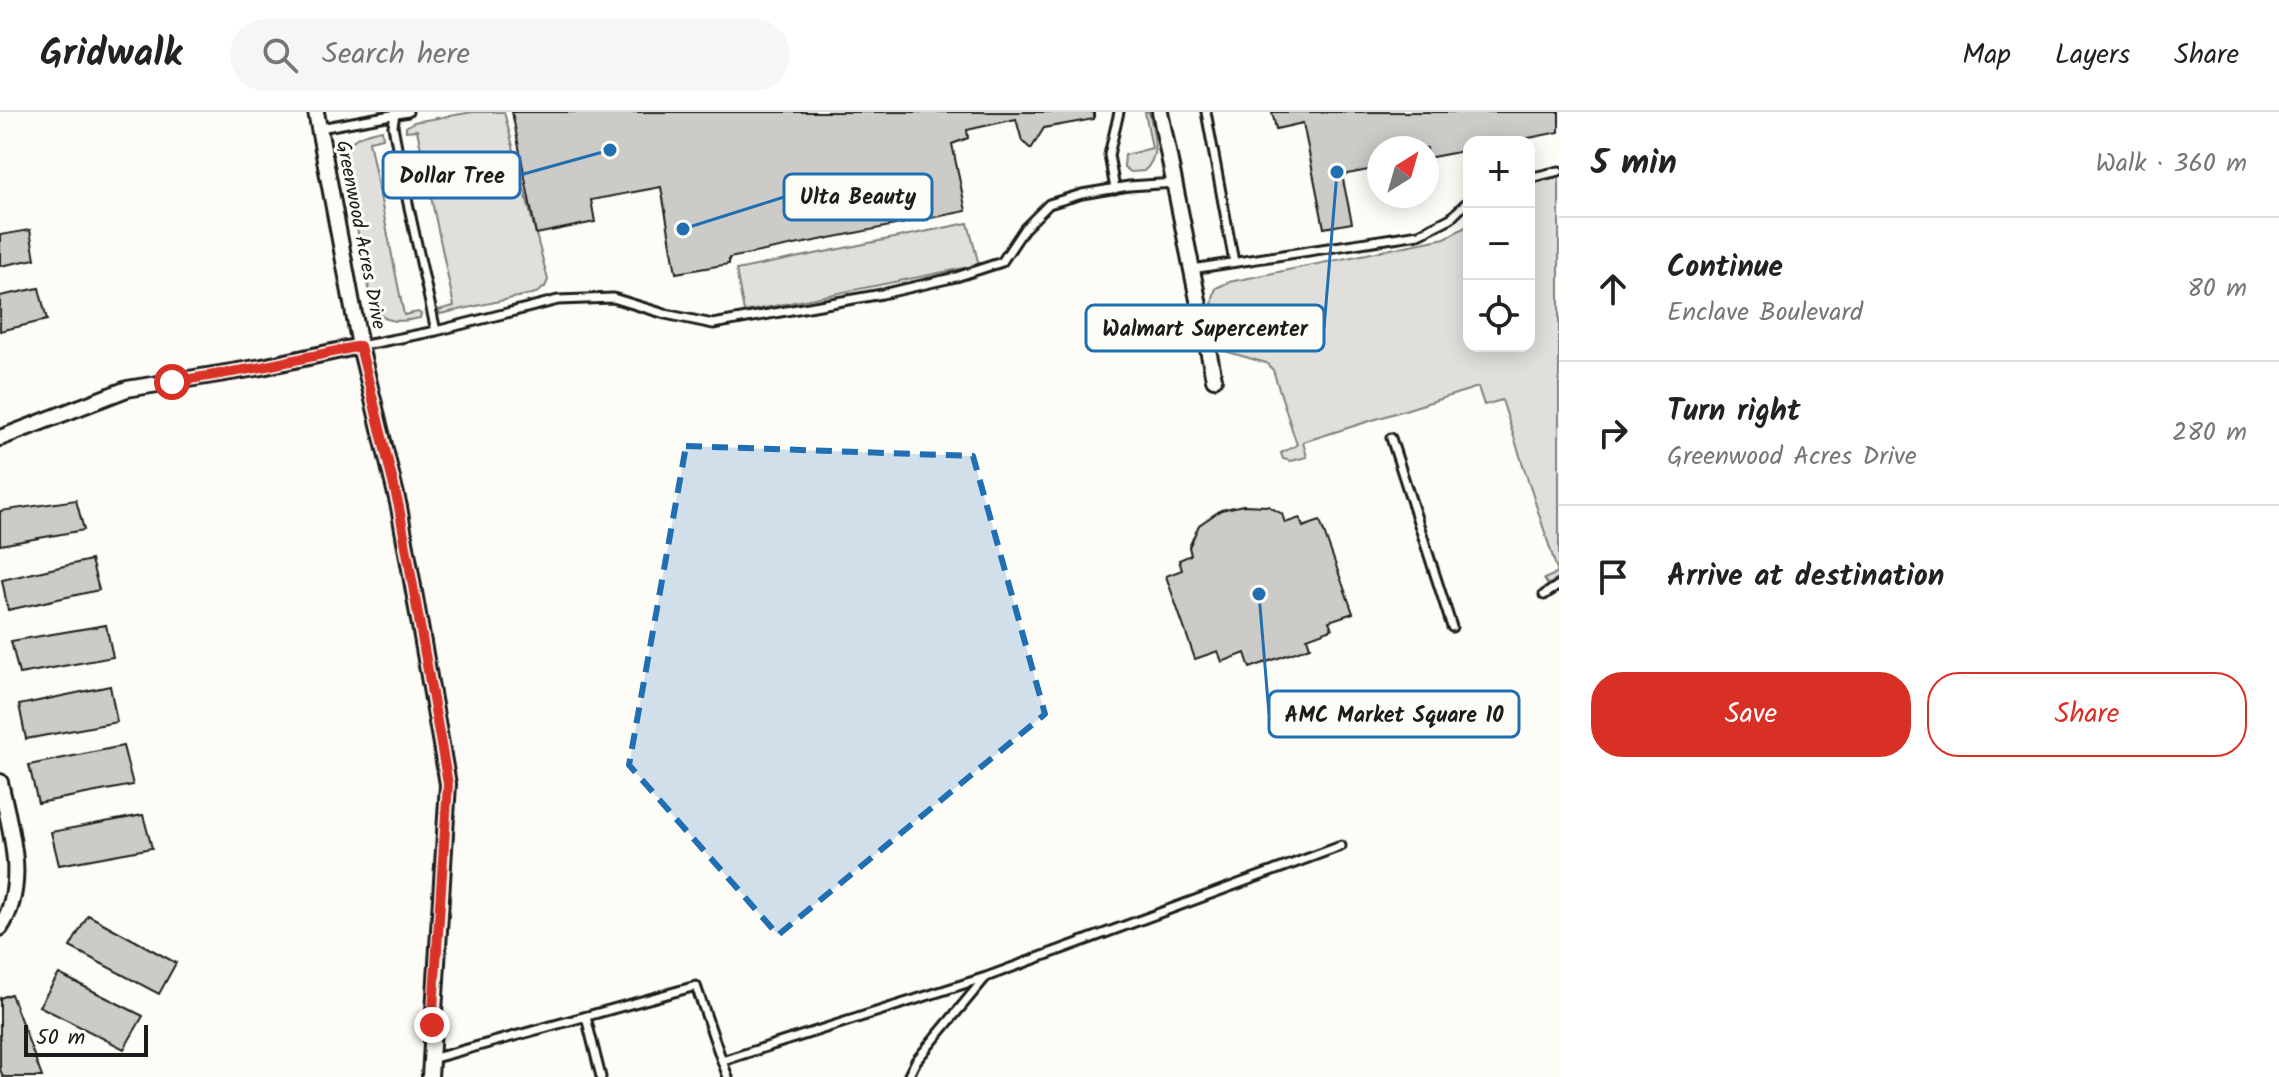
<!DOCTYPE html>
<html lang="en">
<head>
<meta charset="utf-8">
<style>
  :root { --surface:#fff; --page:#f6f6f6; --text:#222; --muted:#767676; --line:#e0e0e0; --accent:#d93025 }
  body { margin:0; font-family:Kalam,sans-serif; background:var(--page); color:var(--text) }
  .controls { position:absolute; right:24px; top:24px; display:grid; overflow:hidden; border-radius:16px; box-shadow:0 4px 20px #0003 }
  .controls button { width:72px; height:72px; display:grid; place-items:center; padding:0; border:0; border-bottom:2px solid var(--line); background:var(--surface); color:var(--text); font:40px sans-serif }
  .compass { position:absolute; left:1367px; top:24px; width:72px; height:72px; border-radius:50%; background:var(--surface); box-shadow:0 4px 20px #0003; rotate:37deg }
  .scale { position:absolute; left:24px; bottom:20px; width:124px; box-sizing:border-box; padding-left:8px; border:4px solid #1c1c1c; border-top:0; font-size:22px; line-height:28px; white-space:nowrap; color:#1c1c1c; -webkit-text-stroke:6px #fdfcf7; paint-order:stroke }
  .stop { position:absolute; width:24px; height:24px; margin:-18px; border:6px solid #d93025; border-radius:50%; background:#fff }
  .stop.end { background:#d93025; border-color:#fff; box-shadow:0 2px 8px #0008 }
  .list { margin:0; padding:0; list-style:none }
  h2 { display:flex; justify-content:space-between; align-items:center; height:104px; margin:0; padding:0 32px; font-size:34px }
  h2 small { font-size:26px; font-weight:400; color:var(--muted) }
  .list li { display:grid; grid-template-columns:52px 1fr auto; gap:24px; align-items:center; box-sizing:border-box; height:144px; padding:0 32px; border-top:2px solid var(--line) }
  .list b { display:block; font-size:30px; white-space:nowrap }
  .list p { margin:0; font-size:26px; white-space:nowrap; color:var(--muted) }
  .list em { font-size:26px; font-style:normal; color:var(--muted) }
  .actions { display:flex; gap:16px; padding:24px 32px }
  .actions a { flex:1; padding:18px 0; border:2px solid var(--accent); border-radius:32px; text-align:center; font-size:28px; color:var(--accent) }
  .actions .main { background:var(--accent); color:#fff }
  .icon { flex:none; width:44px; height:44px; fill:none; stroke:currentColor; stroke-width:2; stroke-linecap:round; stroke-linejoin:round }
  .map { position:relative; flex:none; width:1559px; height:965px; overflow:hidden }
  header { display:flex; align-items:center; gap:48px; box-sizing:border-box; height:112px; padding:0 40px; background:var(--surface); border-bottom:2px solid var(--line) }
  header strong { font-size:38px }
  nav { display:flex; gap:44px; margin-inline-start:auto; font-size:28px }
  .search { width:560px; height:72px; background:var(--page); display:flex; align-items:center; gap:20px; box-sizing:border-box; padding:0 28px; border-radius:44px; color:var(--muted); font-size:30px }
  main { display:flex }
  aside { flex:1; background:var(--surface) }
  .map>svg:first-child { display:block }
  .green { fill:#e0dfdb; stroke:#7e7e7c; stroke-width:2 }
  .building { fill:#cccbc8; stroke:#1c1c1c; stroke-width:2 }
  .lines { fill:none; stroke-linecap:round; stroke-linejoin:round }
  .lane-casing { stroke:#1c1c1c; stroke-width:13 }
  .street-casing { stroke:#1c1c1c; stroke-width:20 }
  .lane { stroke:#fdfcf7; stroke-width:7 }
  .street { stroke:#fdfcf7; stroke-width:14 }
  .route { stroke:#d93025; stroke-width:10 }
  .marked { fill:#1f6fb2; fill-opacity:0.2; stroke:#1f6fb2; stroke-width:6; stroke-dasharray:16 10; stroke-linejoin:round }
  .labels { text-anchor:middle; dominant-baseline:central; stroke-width:6; stroke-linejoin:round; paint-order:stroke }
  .street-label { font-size:20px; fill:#1c1c1c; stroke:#fdfcf7 }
  .leader { fill:none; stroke:#1f6fb2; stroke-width:3 }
  .callout-dot { fill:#1f6fb2; stroke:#fdfcf7; stroke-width:3 }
  .callout { fill:#fdfcf7; stroke:#1f6fb2; stroke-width:3 }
  .callout-label { font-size:22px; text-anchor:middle; font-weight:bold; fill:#1c1c1c }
</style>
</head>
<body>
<header>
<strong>Gridwalk</strong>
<div class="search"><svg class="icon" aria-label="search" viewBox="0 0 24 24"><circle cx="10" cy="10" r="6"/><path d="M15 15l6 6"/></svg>Search here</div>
<nav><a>Map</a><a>Layers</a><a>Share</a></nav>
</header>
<main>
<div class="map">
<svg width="1559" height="965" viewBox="0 0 1559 965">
  <rect width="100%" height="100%" fill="#fdfcf7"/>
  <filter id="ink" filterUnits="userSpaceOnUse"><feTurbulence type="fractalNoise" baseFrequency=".0125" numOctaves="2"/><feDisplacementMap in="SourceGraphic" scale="16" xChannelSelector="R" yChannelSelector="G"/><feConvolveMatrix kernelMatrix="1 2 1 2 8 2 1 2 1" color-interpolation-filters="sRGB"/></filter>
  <g filter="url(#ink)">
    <path class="green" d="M473,0H504L548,168L545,175L536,181L440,202L438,198L454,194L417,18L406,19V15L414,10Z
      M1145,0H1149C1153,20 1162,43 1144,59L1131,60L1124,55L1125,43L1152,36Z
      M382,18L383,26L369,29L404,203L418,200L421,202L420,206C401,210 383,213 372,193L343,44C350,24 364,22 382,18Z
      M1559,65V470L1547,472L1544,467L1558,461L1502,288L1484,293L1478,275L1303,330L1307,345L1291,349L1283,347L1281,341L1297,333L1273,258L1266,251L1221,238C1212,222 1209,193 1216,176L1229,170L1445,126L1469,113V234H1529V75L1542,68Z
      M968,111L979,153L744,200L736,158Z"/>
    <path class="building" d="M512,0H1094V7L1044,16L1031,37L1022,29L1016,7L967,18L968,26L952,32L966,99L729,146V152L676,161L661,75L591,88L595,110L536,122Z
      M1272,0H1559V20L1509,30H1469V38L1427,46V36H1379V56L1342,63L1352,111L1324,116L1303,11L1276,17Z
      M30,118L35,147L0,154V123Z
      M39,176L47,208L0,219V184Z
      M76,388L84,418L0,433V399Z
      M1243,393L1268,394L1282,402L1285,411L1300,406L1303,415L1320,409L1353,501L1329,509L1332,517L1307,526L1310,535L1250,556L1245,541L1222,550L1218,539L1195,547L1166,464L1182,458L1179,448L1191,443L1189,435L1199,413L1221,398Z
      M91,448L99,478L8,498L2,468Z
      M106,513L113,545L19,562L11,529Z
      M110,574L117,610L26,627L19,593Z
      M123,634L133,673L38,691L29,653Z
      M143,703L152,736L59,753L51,720Z
      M88,803L176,851L159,882L70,835Z
      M59,862L143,904L124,937L39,894Z
      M11,882L29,930L42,965H3L0,957V886Z"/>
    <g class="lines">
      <g class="lane-casing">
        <path id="lane" d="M1206,0L1234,150
          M395,2L393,14L406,82L436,219
          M320,16L408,0
          M1529,66L1559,59
          M1115,77L1109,43L1119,0
          M1192,157L1419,122L1451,106L1469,88
          M360,234L436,219L558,188L613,186L665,202L713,212L882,182L956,165L1002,150L1024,117L1049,92L1082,82L1129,74L1175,71
          M1391,326L1452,515
          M1544,483L1559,473
          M586,905L601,965
          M431,947L696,874L722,949L986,865L1341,734
          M722,949L728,965
          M908,965L916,949L985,866"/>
      </g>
      <g class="street-casing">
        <path id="street" d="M316,0L360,234L399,395L448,672L430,965
          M1160,0L1214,267
          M0,326L127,277L262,255L360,234
          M0,670C10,717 29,772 0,816"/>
      </g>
      <use href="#lane" class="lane"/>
      <use href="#street" class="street"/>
    </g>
  </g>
  <g class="lines" filter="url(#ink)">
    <path class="route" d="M172,270L262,255L360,234L399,395L448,672L432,913"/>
  </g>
  <path class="marked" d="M686,334L973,344L1045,602L778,823L629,653Z"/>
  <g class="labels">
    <g class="street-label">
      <text transform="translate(360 123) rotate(79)">Greenwood Acres Drive</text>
    </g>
  </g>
  <path class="leader" d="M610 38L520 63M683 117L784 85M1337 60L1324 216M1259 482L1269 602"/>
  <g class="callout-dot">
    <circle cx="610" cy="38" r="8"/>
    <circle cx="683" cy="117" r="8"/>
    <circle cx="1337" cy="60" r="8"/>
    <circle cx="1259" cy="482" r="8"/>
  </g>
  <g class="callout">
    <rect x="383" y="40" width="137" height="46" rx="8"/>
    <rect x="784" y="62" width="148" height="46" rx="8"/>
    <rect x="1086" y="193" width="238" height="46" rx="8"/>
    <rect x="1269" y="579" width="250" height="46" rx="8"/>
  </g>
  <g class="callout-label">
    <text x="452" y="71">Dollar Tree</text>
    <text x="858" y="92">Ulta Beauty</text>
    <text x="1205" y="224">Walmart Supercenter</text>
    <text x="1394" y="610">AMC Market Square 10</text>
  </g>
</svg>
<div class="controls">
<button>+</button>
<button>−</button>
<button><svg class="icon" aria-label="locate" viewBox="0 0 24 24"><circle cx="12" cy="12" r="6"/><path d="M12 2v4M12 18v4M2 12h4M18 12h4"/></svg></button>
</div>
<svg class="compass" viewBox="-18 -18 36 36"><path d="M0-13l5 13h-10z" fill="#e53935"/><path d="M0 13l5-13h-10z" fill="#767676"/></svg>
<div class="scale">50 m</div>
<div class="stop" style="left:172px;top:270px"></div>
<div class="stop end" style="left:432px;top:913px"></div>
</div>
<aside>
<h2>5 min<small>Walk · 360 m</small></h2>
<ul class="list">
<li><svg class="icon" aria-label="ahead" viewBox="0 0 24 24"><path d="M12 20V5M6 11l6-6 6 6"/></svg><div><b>Continue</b><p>Enclave Boulevard</p></div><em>80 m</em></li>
<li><svg class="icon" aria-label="right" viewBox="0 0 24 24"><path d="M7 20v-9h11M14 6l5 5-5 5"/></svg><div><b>Turn right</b><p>Greenwood Acres Drive</p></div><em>280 m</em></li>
<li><svg class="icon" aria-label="arrive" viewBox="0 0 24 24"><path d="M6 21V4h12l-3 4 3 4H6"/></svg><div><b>Arrive at destination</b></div></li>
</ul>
<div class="actions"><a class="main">Save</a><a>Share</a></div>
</aside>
</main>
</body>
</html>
